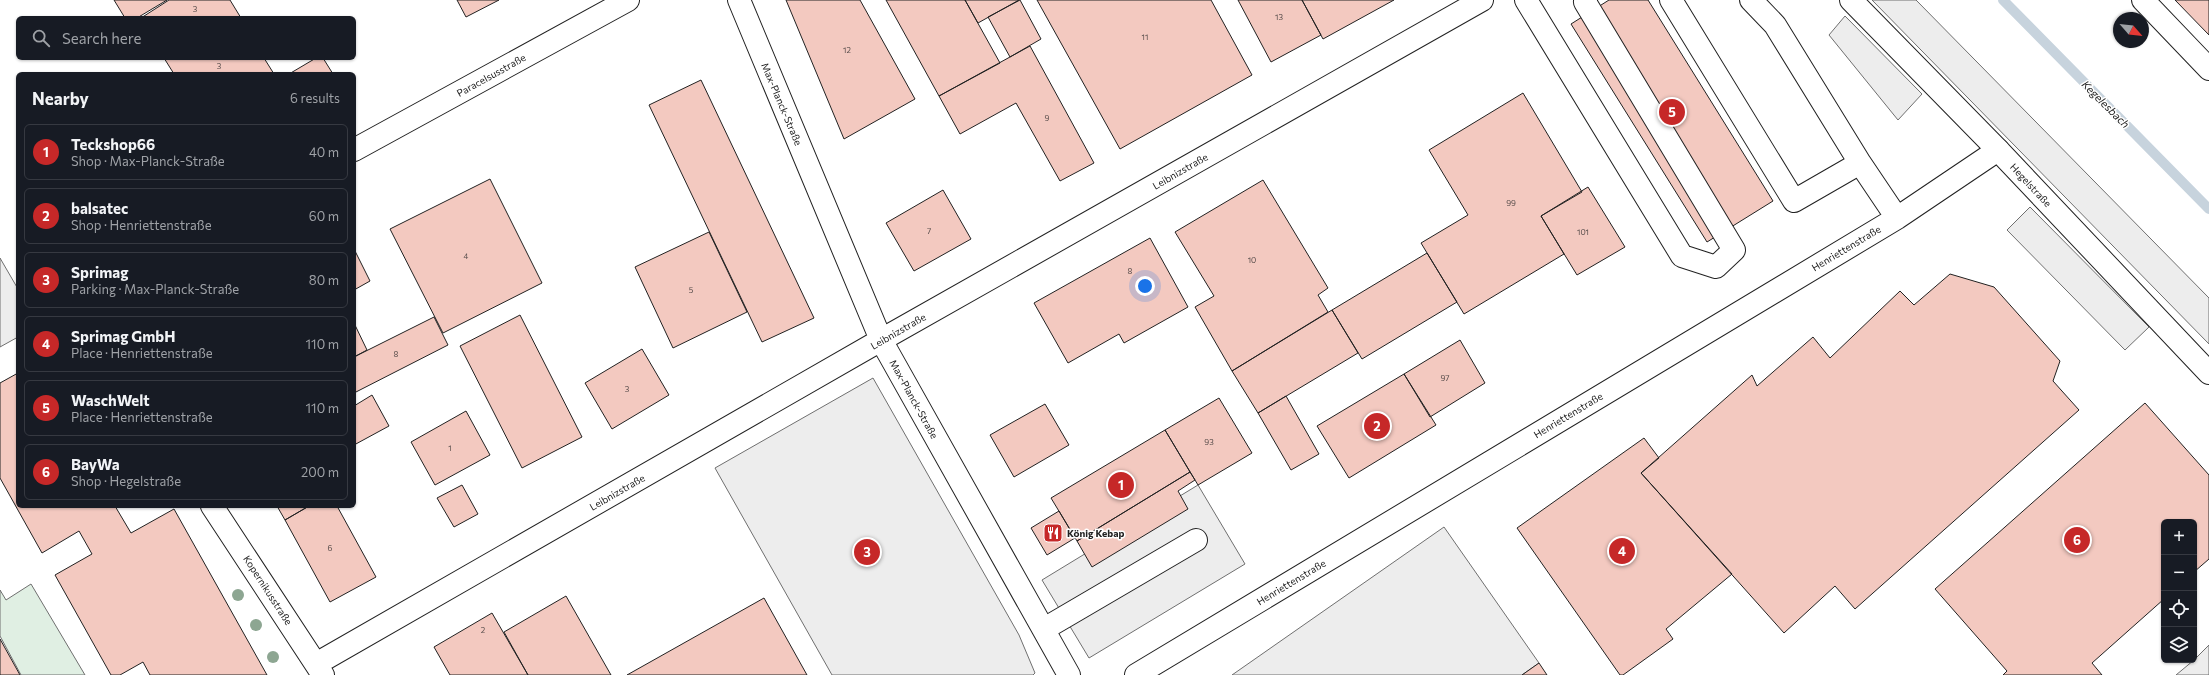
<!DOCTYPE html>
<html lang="en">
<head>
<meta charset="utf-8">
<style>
  :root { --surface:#171b24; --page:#242831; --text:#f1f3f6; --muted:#9ea1a6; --line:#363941; --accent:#c62828 }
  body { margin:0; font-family:Commissioner,sans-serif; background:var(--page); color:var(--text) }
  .controls { position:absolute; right:12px; bottom:12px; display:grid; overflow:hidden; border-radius:6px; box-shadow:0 1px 3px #0004 }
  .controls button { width:36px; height:36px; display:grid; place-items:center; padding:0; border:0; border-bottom:1px solid var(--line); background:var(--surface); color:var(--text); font:20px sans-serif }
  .compass { position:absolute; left:2113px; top:12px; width:36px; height:36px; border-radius:50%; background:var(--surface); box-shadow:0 1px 3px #0004; rotate:118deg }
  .you { position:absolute; left:1145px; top:286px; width:14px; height:14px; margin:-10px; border:3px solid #fff; border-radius:50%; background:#1a73e8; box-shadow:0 0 0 6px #1a73e833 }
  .badge { display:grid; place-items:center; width:26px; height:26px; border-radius:50%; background:var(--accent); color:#fff; font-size:13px; font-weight:700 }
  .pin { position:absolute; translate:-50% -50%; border:2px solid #fff; box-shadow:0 1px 4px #0006 }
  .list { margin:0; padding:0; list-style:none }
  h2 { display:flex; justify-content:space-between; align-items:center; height:52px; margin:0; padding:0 16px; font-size:17px }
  h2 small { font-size:13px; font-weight:400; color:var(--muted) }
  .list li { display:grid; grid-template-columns:26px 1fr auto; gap:12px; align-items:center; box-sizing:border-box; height:56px; margin:0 8px 8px; padding:0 8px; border:1px solid var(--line); border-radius:6px }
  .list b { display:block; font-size:15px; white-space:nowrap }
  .list p { margin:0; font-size:13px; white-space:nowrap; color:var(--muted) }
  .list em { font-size:13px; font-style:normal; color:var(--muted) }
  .icon { flex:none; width:22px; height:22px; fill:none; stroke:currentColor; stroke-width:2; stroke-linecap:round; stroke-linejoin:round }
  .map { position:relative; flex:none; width:2209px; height:675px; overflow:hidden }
  .search { position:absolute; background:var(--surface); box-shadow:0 1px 3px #0004; left:16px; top:16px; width:340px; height:44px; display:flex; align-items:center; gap:10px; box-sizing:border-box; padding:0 14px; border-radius:6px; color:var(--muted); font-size:15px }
  .panel { position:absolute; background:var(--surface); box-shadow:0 1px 3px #0004; left:16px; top:72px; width:340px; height:436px; border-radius:6px }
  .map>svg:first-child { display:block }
  .green { fill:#e0efe3; stroke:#6f6f6f }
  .parking { fill:#ededed; stroke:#6f6f6f }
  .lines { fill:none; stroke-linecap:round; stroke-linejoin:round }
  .stream { stroke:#c7d3dd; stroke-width:10 }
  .building { fill:#f3c9c0; stroke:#222 }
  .minor-casing { stroke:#222; stroke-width:24 }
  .major-casing { stroke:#222; stroke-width:24 }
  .minor { stroke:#fff; stroke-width:22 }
  .major { stroke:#fff; stroke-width:22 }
  .tree { fill:#8da692 }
  .labels { text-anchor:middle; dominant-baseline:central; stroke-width:3; stroke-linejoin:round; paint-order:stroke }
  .number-label { font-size:8px; fill:#564c4a }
  .street-label { font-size:10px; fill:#222; stroke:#fff }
  .poi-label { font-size:10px; font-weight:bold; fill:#222; stroke:#fff; text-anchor:start }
  .water-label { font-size:11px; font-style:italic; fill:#222; stroke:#fff }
</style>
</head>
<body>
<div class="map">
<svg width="2209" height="675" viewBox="0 0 2209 675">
  <rect width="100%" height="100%" fill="#fff"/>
  <path class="green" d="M31,584L85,675H21L0,636V590L6,600Z"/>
  <path class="parking" d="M1872,0H1916L2209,298V344Z
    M1845,16L1922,94L1898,120L1829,35Z
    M2030,207L2149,327L2125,350L2007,230Z
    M0,258L18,289V337L0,347Z
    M873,378L1019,635L1035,673L1033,675H832L715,468Z
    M1198,485L1245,564L1089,658L1042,580Z
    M1444,527L1539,663L1522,675H1232Z
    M2209,645V675H2176L2194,660Z"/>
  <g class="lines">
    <path class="stream" d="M2003,0L2209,209"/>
  </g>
  <path class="building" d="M114,0H167L137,18H125Z
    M169,0H230L241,18H141Z
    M457,0H499L466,17Z
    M786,0H860L915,99L844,139Z
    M886,0H965L1000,63L939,96Z
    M965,0H1019L978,23Z
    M1020,0L1041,39L1010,57L988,17Z
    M1037,0H1211L1252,75L1120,149Z
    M1238,0H1302L1321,35L1271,62Z
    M1302,0H1394L1323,39Z
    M1609,0H1648L1773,201L1707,242L1571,24Z
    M2175,0H2209V35Z
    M1030,46L1094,163L1060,181L1016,103L960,134L939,96Z
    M164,58H264L274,74H174Z
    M316,58H323L333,74H289Z
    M701,80L814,318L762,342L649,105Z
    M1523,93L1582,192L1541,216L1564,254L1464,314L1421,243L1468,215L1429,150Z
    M490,179L542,283L443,333L390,229Z
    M1263,180L1328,288L1318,295L1328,312L1232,371L1195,307L1214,296L1175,232Z
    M1588,187L1625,247L1577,275L1541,216Z
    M943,190L971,239L914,271L886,223Z
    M709,232L747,312L673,348L635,267Z
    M1150,238L1188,307L1124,343L1119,334L1068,363L1034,303Z
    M354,249L370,281L354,290Z
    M1427,253L1457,302L1362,359L1332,310Z
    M1950,274L1994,287L2060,361L2053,381L2079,410L1855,609L1835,586L1784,633L1641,473L1752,375L1757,386L1813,337L1830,358L1900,291L1914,305Z
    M1332,310L1358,353L1258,413L1232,371Z
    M520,315L582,437L522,468L460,346Z
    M434,317L448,345L354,393V357Z
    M354,323L367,350L354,357Z
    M1460,340L1485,383L1430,417L1404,374Z
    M642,349L669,395L612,429L585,383Z
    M18,373V506H115L131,533L174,509L267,675H150L143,662L120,675H111L55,575L92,554L79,531L42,553L0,478V383Z
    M1404,374L1436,425L1349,478L1317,426Z
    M372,395L389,426L354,445V406Z
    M1286,396L1319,454L1291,470L1258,413Z
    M1219,398L1252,453L1198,485L1165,430Z
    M2145,403L2209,475V559L2194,572V522H2164V599L2092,663L2102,675H2003L2007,671L1935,589Z
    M1045,404L1069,445L1014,477L990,435Z
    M466,411L490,455L435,485L411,442Z
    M1165,430L1190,472L1077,541L1051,498Z
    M1644,438L1659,458L1641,473L1732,574L1666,629L1673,639L1623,675H1620L1517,528Z
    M1190,472L1195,480L1178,491L1188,509L1092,567L1077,541Z
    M462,485L478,514L454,527L437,498Z
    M277,506H309L285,520Z
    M309,506H337L376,577L330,602L285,520Z
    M1059,511L1075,538L1047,555L1031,528Z
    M566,596L611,675H528L504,632Z
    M764,598L807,675H627Z
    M492,613L528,675H450L434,647Z
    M0,639L20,675H0Z
    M1539,663L1547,675H1522Z"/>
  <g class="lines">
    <g class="minor-casing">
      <path id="minor" d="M739,0L881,340L1069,675
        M1526,0L1682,256L1716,267L1734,250L1585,2L1586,0
        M1671,0L1794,201L1860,163L1897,218
        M1751,0L1775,25L1860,163
        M2143,0L2209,69
        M354,150L628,0
        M212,506L323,675
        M1044,629L1196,540
        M316,664L881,340L1482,0
        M1136,675L1897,218L1998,150"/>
    </g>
    <g class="major-casing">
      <path id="major" d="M1851,0L1998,150L2209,373"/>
    </g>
    <use href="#minor" class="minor"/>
    <use href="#major" class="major"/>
  </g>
  <g class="tree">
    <circle cx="238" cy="595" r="6"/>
    <circle cx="256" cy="625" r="6"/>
    <circle cx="273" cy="657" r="6"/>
  </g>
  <defs>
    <g id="restaurant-square" transform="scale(1)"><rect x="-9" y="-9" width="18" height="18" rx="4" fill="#c62828" stroke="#fff"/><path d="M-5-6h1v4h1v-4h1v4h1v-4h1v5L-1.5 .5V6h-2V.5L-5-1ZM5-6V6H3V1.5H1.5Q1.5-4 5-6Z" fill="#fff"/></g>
  </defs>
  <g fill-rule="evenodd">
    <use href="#restaurant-square" x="1053" y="533"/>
  </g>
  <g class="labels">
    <g class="number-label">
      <text x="195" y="9">3</text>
      <text x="1279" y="17">13</text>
      <text x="1145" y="37">11</text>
      <text x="847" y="50">12</text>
      <text x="219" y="66">3</text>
      <text x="1047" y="118">9</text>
      <text x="1511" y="203">99</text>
      <text x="929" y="231">7</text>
      <text x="1583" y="232">101</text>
      <text x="466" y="256">4</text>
      <text x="1252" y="260">10</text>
      <text x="1130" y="271">8</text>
      <text x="691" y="290">5</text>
      <text x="396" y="354">8</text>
      <text x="1445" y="378">97</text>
      <text x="627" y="389">3</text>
      <text x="1209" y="442">93</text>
      <text x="450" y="448">1</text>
      <text x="330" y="548">6</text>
      <text x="483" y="630">2</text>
    </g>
    <g class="street-label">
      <text transform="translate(491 75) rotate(-29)">Paracelsusstraße</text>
      <text transform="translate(782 104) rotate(67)">Max-Planck-Straße</text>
      <text transform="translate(1180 171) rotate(-30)">Leibnizstraße</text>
      <text transform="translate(2031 185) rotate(47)">Hegelstraße</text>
      <text transform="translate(1846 248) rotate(-31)">Henriettenstraße</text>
      <text transform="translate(898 331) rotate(-30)">Leibnizstraße</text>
      <text transform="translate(914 399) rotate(61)">Max-Planck-Straße</text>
      <text transform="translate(1568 415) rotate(-31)">Henriettenstraße</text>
      <text transform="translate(617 492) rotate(-30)">Leibnizstraße</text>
      <text transform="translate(1291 582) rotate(-31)">Henriettenstraße</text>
      <text transform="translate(268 590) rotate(57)">Kopernikusstraße</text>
    </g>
    <g class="poi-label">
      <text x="1067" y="533">König Kebap</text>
    </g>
    <g class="water-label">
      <text transform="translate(2106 104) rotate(45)">Kegelesbach</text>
    </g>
  </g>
</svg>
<div class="controls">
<button>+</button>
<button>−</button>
<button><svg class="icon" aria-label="locate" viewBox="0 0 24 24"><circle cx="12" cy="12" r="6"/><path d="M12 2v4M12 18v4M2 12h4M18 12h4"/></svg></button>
<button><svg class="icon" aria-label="layers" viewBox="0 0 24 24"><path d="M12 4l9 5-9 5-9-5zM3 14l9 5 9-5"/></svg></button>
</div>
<svg class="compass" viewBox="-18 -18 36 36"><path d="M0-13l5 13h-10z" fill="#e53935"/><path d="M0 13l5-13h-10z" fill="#9ea1a6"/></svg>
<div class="you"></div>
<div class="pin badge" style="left:1121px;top:485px">1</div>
<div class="pin badge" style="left:1377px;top:426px">2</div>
<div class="pin badge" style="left:867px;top:552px">3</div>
<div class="pin badge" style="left:1622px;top:551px">4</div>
<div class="pin badge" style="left:1672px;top:112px">5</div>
<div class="pin badge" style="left:2077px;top:540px">6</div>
<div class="search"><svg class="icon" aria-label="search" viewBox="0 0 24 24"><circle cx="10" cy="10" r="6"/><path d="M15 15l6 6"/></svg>Search here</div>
<section class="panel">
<h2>Nearby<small>6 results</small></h2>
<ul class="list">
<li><span class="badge">1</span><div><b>Teckshop66</b><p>Shop · Max-Planck-Straße</p></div><em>40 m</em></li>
<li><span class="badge">2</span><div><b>balsatec</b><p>Shop · Henriettenstraße</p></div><em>60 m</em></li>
<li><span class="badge">3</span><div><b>Sprimag</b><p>Parking · Max-Planck-Straße</p></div><em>80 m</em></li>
<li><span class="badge">4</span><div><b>Sprimag GmbH</b><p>Place · Henriettenstraße</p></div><em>110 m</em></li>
<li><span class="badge">5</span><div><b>WaschWelt</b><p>Place · Henriettenstraße</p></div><em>110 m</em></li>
<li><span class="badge">6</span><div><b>BayWa</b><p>Shop · Hegelstraße</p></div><em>200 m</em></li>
</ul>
</section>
</div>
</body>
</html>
